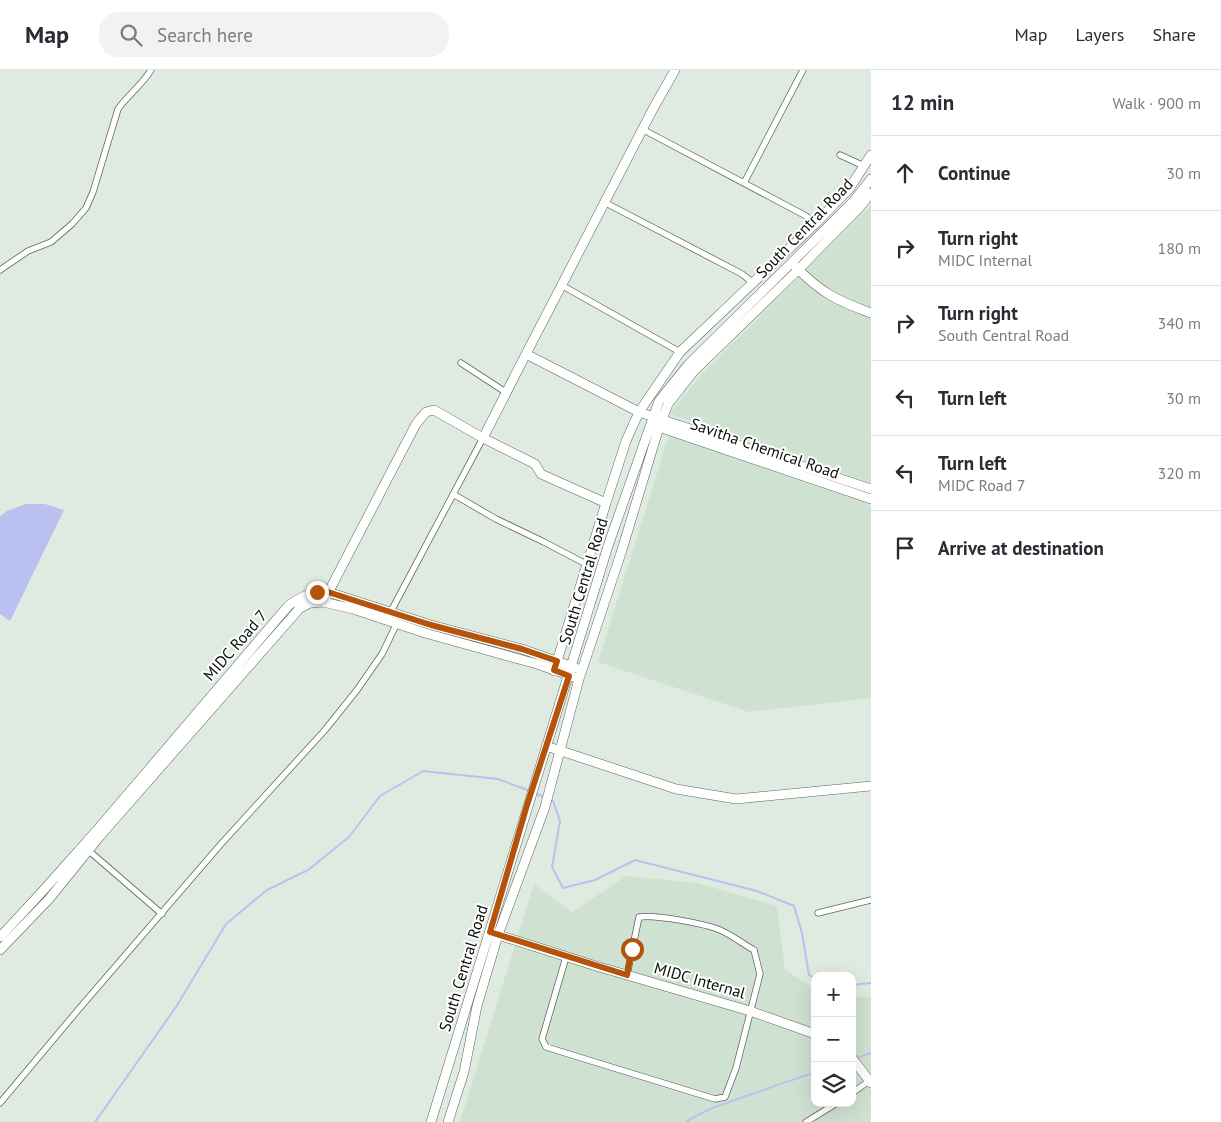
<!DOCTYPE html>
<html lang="en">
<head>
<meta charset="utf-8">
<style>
  :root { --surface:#fff; --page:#f2f2f3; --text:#2b2b33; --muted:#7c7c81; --line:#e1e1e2 }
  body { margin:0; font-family:"PT Sans",sans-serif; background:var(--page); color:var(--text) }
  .controls { position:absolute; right:15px; bottom:15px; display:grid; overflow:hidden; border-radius:10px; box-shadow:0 5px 20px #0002 }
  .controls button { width:45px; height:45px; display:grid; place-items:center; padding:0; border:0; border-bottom:1px solid var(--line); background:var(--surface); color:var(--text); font:25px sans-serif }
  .stop { position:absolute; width:15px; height:15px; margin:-11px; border:4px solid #b45309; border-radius:50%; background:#fff }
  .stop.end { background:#b45309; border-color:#fff; box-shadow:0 1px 5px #0008 }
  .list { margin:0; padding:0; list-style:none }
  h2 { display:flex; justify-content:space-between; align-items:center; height:65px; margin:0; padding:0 20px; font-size:21px }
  h2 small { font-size:16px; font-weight:400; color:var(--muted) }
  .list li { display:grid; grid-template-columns:32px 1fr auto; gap:15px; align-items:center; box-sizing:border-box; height:75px; padding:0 20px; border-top:1px solid var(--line) }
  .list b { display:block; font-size:19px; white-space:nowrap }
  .list p { margin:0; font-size:16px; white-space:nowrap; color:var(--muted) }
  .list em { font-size:16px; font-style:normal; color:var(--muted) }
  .icon { flex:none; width:28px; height:28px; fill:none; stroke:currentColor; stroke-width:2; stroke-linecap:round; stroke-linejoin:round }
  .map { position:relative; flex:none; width:871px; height:1052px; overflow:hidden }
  header { display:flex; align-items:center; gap:30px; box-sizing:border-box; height:70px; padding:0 25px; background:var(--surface); border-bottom:1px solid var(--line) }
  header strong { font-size:24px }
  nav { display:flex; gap:28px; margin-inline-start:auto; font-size:18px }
  .search { width:350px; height:45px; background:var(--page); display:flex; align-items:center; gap:12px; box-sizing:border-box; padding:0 18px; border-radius:20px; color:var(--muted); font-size:19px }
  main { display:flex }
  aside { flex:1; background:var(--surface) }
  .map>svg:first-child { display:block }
  .built { fill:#cfe2d2 }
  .water { fill:#bac1f1 }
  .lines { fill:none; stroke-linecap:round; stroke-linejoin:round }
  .stream { stroke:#bac1f1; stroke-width:2 }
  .street-casing { stroke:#5b665d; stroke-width:7 }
  .secondary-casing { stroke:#5b665d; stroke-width:10 }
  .street { stroke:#fff; stroke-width:5.5 }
  .secondary { stroke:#fff; stroke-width:9 }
  .route { stroke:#b45309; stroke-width:6 }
  .labels { text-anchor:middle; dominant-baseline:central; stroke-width:4; stroke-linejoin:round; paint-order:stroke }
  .street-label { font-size:16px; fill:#090d09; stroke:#fff }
</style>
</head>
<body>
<header>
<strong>Map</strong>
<div class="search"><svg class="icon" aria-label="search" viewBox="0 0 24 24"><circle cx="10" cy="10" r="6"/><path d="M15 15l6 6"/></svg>Search here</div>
<nav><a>Map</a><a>Layers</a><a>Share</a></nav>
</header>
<main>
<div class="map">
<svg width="871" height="1052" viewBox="0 0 871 1052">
  <rect width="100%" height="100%" fill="#dfebe0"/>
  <path class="built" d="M871,135V413L669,344L701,305Z
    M669,365L871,435V628L749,642L598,592Z
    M626,806L697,813L777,836L785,899L815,920V1033H852V927H871V1052H460L534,814L572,842Z"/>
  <path class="water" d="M26,434H45L64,440L10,551L0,544V446L7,441Z"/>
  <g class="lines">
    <path class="stream" d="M534,723L544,727
      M551,730L553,731L560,751L552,797L563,818L595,810L635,790L757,821L794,836L802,863L809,905L815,908
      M852,915L871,913
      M857,988L871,983
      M95,1052L176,937L226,854L267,820L308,800L349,767L380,726L423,701L498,709L530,721
      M687,1052L690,1049L712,1038L815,1002"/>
    <g class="street-casing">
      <path id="street" d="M642,59L806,146L816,153
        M840,85L864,96
        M744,113L803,0
        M604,132L742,204L752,212
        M0,200L28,181L51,172L72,154L86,138L93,122L118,39C128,25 142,15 151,0
        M563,216L680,282
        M461,293L507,323
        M453,424L496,449L544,472L586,494
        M389,545L483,368
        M88,780L162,844
        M818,843L871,830
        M566,887L542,969L546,977L715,1029L725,1027L736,998L760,904L754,880C743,874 732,865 720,860C706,854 654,844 639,847L627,905
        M852,1023L869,1011
        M0,1033L78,940L221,774L325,660L357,620L382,584L397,553
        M806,1052L837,1033"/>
    </g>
    <g class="secondary-casing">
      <path id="secondary" d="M796,197C821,223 838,231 871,243
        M526,284L654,37L675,0
        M653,355L871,429
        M606,433L626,371L639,342L680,282L816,153L849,119L871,85
        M326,527L416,354L426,342L434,340L483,368
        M554,601L606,433L541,404L535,394L483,368L526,284L639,342L871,419
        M546,676L676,719L736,729L871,716
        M492,863L596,896L750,941L815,964
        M0,867L40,824L98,759L289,535C302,526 312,522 328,522L431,555L522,579L576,598
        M0,880L49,829L100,766L300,538L310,533L323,532L353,539L425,563L537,594L574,607
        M852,988L871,1013
        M431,1052L608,476L659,331L688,295L852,133L871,109
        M448,1052L464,1002L477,936L498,865L545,737L579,609L622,480L659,357L668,334L694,301L798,200L860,137L871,123"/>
    </g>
    <use href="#street" class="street"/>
    <use href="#secondary" class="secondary"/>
  </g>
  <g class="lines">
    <path class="route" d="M317,522H328L431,555L522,579L557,591L554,600L569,606L527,735L490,862L627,905L632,879"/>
  </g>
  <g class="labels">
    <g class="street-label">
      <text transform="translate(804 158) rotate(-46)">South Central Road</text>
      <text transform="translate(765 378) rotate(19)">Savitha Chemical Road</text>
      <text transform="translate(583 511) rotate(-73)">South Central Road</text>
      <text transform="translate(235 575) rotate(-49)">MIDC Road 7</text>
      <text transform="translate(463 898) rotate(-73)">South Central Road</text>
      <text transform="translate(700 910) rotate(16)">MIDC Internal</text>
    </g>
  </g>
</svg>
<div class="controls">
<button>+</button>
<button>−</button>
<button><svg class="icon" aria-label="layers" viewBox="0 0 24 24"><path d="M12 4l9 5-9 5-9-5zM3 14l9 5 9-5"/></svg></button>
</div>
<div class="stop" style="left:632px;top:879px"></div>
<div class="stop end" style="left:317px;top:522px"></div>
</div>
<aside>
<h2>12 min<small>Walk · 900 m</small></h2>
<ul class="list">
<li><svg class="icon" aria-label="ahead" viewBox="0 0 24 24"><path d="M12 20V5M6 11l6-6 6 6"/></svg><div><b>Continue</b></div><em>30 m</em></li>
<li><svg class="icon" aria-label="right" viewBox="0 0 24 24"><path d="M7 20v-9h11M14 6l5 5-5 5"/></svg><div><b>Turn right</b><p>MIDC Internal</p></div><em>180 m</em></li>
<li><svg class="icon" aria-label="right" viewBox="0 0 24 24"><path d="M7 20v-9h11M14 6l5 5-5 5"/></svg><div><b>Turn right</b><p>South Central Road</p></div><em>340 m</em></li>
<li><svg class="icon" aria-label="left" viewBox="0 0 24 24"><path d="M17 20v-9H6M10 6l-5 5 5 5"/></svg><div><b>Turn left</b></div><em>30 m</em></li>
<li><svg class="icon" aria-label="left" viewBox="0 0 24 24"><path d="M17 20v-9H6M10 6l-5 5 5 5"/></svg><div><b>Turn left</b><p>MIDC Road 7</p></div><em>320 m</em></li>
<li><svg class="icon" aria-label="arrive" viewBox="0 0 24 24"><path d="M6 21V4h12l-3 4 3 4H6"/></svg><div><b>Arrive at destination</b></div></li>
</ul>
</aside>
</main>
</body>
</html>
